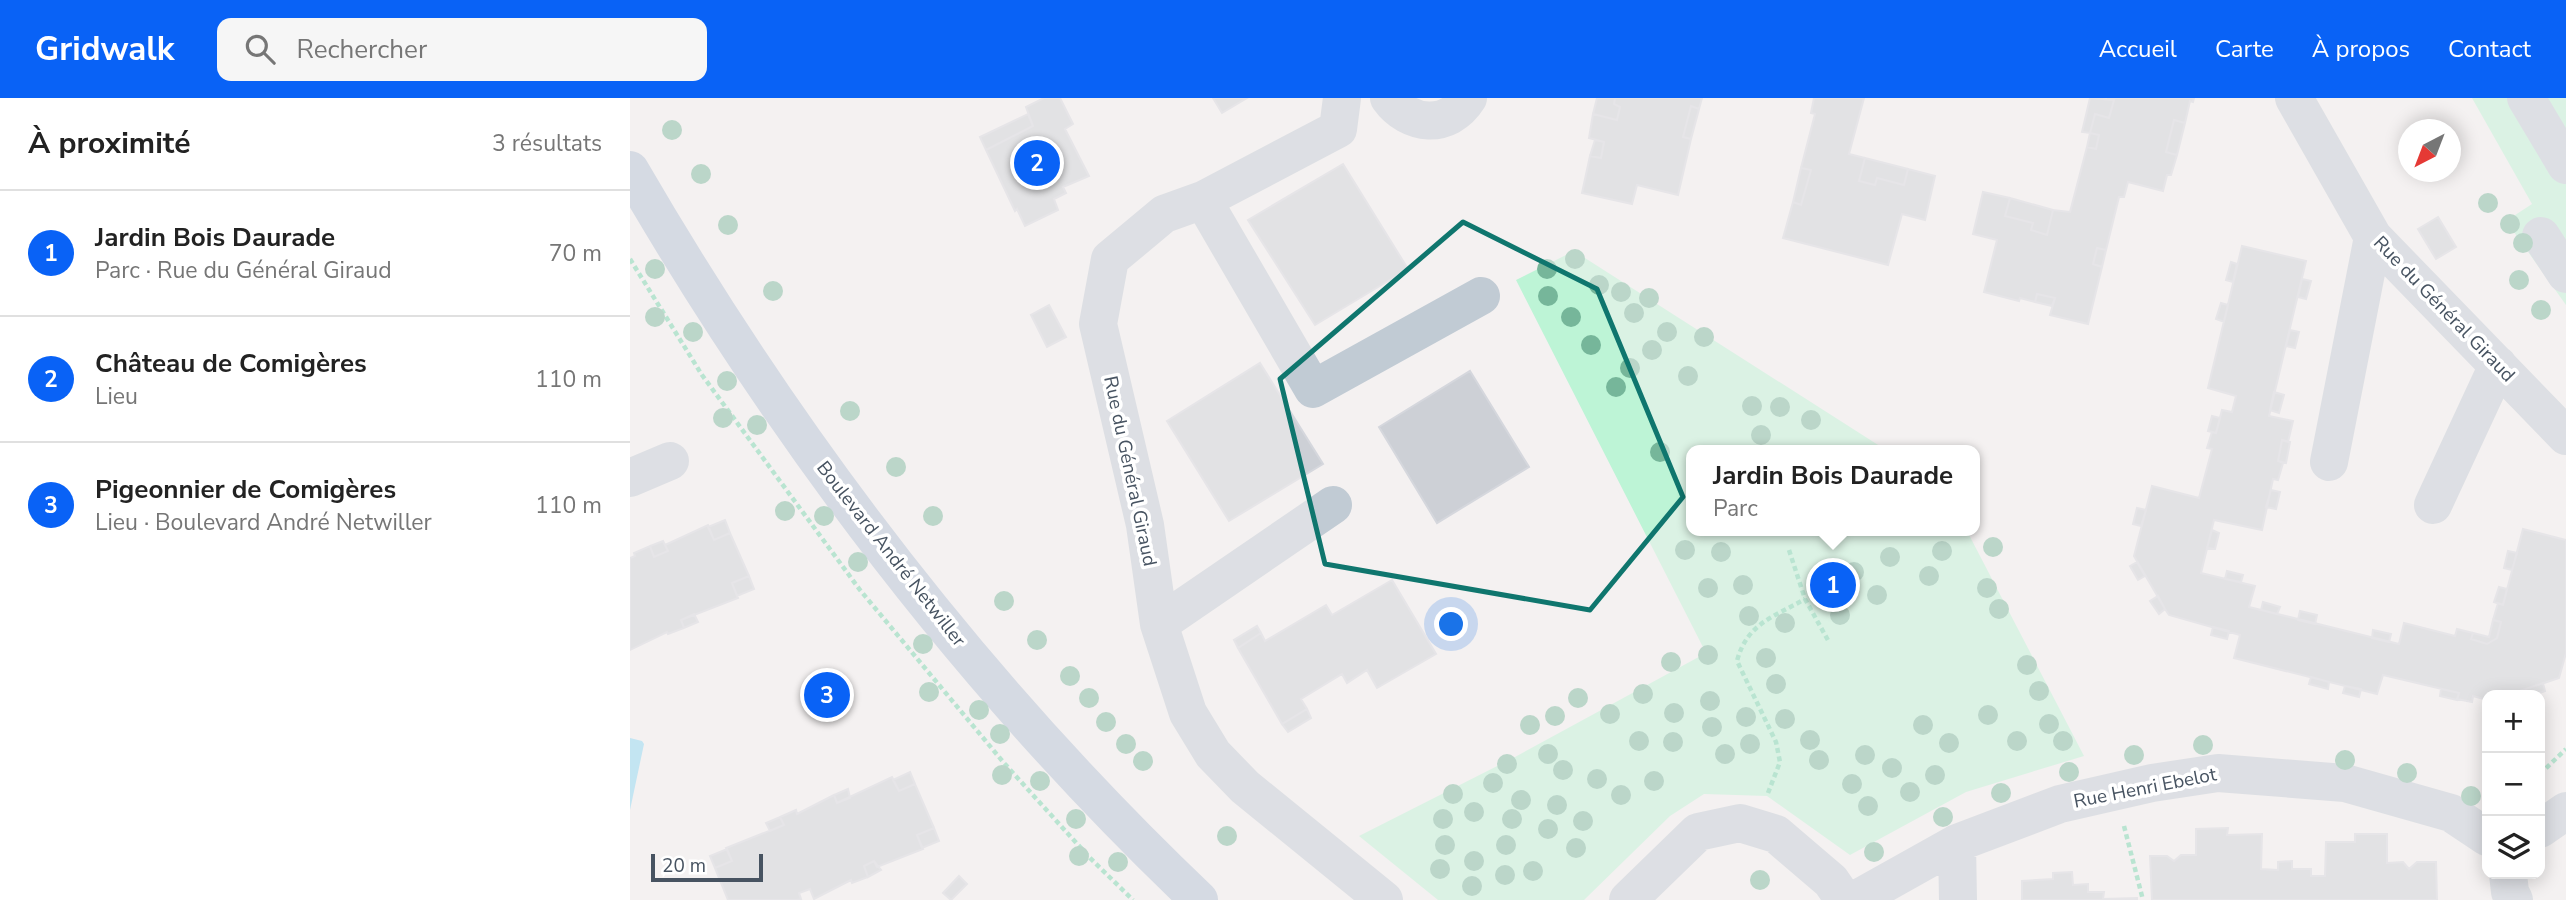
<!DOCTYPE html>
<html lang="fr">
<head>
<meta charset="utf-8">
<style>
  :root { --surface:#fff; --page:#f6f6f6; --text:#222; --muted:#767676; --line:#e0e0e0; --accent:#0962f6 }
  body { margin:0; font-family:"Nunito Sans",sans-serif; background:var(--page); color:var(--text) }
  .controls { position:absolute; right:21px; bottom:21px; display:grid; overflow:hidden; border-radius:14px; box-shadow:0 4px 18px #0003 }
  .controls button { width:63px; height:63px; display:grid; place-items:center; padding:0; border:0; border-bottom:2px solid var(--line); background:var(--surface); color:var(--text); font:35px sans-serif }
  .compass { position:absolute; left:1768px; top:21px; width:63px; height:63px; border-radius:50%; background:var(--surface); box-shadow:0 4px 18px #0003; rotate:222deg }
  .scale { position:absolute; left:21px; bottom:18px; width:112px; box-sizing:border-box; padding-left:7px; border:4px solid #475361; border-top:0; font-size:19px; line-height:24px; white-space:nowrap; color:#475361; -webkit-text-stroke:5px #fff; paint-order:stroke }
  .you { position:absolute; left:822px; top:527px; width:24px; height:24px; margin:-18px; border:5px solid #fff; border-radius:50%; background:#1a73e8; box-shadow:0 0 0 10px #1a73e833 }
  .badge { display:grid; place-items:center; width:46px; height:46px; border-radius:50%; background:var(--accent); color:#fff; font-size:23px; font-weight:700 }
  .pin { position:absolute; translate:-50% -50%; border:4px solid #fff; box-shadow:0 2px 7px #0006 }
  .popup { position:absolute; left:1056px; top:347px; width:294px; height:91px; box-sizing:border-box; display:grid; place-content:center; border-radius:14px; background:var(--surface); filter:drop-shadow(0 2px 5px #0005); font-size:23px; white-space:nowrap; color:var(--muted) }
  .popup b { font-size:26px; color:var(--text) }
  .popup::after { content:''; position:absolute; left:50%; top:100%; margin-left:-14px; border:14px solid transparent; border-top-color:var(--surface) }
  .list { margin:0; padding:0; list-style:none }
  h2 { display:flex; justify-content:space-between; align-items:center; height:91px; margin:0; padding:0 28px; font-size:30px }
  h2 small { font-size:23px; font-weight:400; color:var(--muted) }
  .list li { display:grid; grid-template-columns:46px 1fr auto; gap:21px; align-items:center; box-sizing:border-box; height:126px; padding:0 28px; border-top:2px solid var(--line) }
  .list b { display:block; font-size:26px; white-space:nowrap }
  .list p { margin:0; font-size:23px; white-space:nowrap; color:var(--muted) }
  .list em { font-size:23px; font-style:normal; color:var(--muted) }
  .icon { flex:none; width:38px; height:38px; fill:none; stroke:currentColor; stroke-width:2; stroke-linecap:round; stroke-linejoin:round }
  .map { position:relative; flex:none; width:1936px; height:802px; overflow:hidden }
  header { display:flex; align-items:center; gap:42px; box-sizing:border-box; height:98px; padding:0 35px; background:var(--accent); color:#fff }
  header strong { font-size:33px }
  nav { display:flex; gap:38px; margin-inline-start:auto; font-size:24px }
  .search { width:490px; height:63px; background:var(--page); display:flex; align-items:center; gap:18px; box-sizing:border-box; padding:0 24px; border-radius:14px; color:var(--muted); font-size:26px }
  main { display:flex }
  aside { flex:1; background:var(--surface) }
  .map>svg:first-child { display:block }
  .green { fill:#bdf4d6 }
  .water { fill:#87d7f4 }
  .building { fill:#cdd0d6; stroke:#d5d7dd; stroke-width:2 }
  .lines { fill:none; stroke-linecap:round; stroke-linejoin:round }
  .path { stroke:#72d5aa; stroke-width:4.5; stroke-dasharray:5 3.5; stroke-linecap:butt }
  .minor { stroke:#c1cbd4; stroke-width:38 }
  .major { stroke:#afbfd2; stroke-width:38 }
  .tree { fill:#76b69a }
  .marked { fill:none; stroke:#0f766e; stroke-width:5; stroke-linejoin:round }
  .labels { text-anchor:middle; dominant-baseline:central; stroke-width:7; stroke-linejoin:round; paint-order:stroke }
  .street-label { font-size:19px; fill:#475361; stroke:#fff }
</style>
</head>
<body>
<header>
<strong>Gridwalk</strong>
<div class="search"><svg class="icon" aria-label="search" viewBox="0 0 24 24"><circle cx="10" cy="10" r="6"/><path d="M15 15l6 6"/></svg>Rechercher</div>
<nav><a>Accueil</a><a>Carte</a><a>À propos</a><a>Contact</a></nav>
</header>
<main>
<aside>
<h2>À proximité<small>3 résultats</small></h2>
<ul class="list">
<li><span class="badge">1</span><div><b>Jardin Bois Daurade</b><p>Parc · Rue du Général Giraud</p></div><em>70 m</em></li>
<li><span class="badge">2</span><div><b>Château de Comigères</b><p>Lieu</p></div><em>110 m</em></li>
<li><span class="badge">3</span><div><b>Pigeonnier de Comigères</b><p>Lieu · Boulevard André Netwiller</p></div><em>110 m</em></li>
</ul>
</aside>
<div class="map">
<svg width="1936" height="802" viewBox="0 0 1936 802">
  <rect width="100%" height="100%" fill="#f4f1f1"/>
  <path class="green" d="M1842,0H1936V207L1876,123L1902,106Z
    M944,153L1256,352H1061V433H1337L1454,658L1336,694L1220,757L1137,698L1074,696L1040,718L954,802H808L729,738L885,659L1076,555L886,182Z"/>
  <path class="water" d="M0,640L12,643L14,646L0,712Z"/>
  <path class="building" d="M414,0H430L443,26L435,31L459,78L433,89L436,95L424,101L428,112L395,128L387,111L385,113L356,52L403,28L396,9Z
    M583,0H617L592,15Z
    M967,0H985L984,6L990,9L987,22L963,16Z
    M985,0H1072L1069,11L1061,8L1053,39L1061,41L1048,97L1007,87L1002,106L952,95L960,58L971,60L974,44L959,40L963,16L987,22L990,9L984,6Z
    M1184,0H1234L1219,56L1235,60L1229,83L1245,87L1247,80L1274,87L1278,71L1305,78L1295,122L1272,116L1258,167L1153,140L1163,104L1171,107L1181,72L1171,70L1185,16L1181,15Z
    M1460,0L1484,2L1479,20L1465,16L1460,35L1452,34Z
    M1477,0H1564L1563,4L1560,3L1555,25L1544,22L1536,54L1547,57L1541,77H1537L1533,93L1498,84L1494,99H1489L1476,152L1467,150L1463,166L1472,169L1458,226L1420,217L1425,200L1407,196L1405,204L1390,200L1389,203L1354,194L1367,142L1343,136L1353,94L1380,100L1375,118L1403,125L1401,132L1417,137L1423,112L1440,114L1457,49L1466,51L1469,37L1460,35L1465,16L1479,20L1484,2Z
    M1061,8L1069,11L1061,41L1053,39Z
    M398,16L403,28L356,52L350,39Z
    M1544,22L1555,25L1547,57L1536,54Z
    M1460,35L1469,37L1466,51L1457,49Z
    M965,42L974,44L971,60L960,58Z
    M1235,60L1278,71L1274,87L1247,80L1245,87L1229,83Z
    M713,66L778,171L685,227L618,122Z
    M1171,70L1181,72L1171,107L1163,104Z
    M1380,100L1423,112L1417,137L1401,132L1403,125L1375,118Z
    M1808,119L1826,149L1806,161L1788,131Z
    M1612,148L1676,163L1639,318L1663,323L1658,344L1652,342L1648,363L1653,365L1648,382L1643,381L1632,432L1584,422L1571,475L1625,488L1619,509L1769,546L1774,525L1825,538L1827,531L1843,535L1841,541L1857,546L1867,540L1871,524L1863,522L1868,505L1873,507L1893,431L1936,442V555L1929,580L1878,597H1857V602L1843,598L1842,604L1827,601L1829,595L1753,577L1747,596L1604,560L1610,537L1539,517L1535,511L1504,458L1522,388L1569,400L1582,351L1577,350L1582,334L1586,335L1592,312L1602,314L1606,298L1578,290Z
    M1467,150L1476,152L1472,169L1463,166Z
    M1601,164L1607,166L1603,184L1596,182Z
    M1672,181L1681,183L1676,201L1668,199Z
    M1407,196L1425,200L1422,208L1405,204Z
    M1591,205L1598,207L1594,224L1586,221Z
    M419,207L436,239L417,249L401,217Z
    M1660,232L1669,234L1665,250L1656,248Z
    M630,265L693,366L599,423L537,323Z
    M840,273L899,369L807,425L749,329Z
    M1644,294L1654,297L1649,315L1640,312Z
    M1582,318L1590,320L1586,335L1578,333Z
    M1652,342L1660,344L1656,365L1648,363Z
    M1641,392L1650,394L1646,411L1636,409Z
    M1507,410L1516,412L1511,428L1503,426Z
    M95,422L100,435L84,442L78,429Z
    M78,427L84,442L100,435L119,478L102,485L108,500L51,522L54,530L38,536L37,534L0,552V460L5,458L4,455L20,448L24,459L38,453L35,447Z
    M1582,432L1589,435L1585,451L1577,450Z
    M33,443L38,453L24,459L20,448Z
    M1878,453L1887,455L1882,472L1874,470Z
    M1507,464L1515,478L1508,482L1500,468Z
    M1597,473L1613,477L1611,484L1595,481Z
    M119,478L124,491L107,498L102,485Z
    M762,482L806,556L747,590L737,572L717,585L712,576L671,601L677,611L652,626L608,550L631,535L635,543L696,507L702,517Z
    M1869,489L1877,491L1873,507L1864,504Z
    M1528,498L1535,511L1529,516L1520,503Z
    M1633,504L1650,509L1647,516L1631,512Z
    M1670,513L1687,517L1685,526L1668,522Z
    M64,516L68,524L54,530L51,522Z
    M1863,522L1871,524L1867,540L1857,546L1841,541L1843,535L1859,539Z
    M627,528L631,535L608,550L604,542Z
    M1583,529L1599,533L1597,541L1581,537Z
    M1743,532L1761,536L1759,544L1742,540Z
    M1681,579L1699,584L1698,591L1679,586Z
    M204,580L214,605L190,614L181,589Z
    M1913,585L1915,593L1903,597H1878Z
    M1715,588L1731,591L1729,599L1713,595Z
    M1811,591L1829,595L1827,602L1810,598Z
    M677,611L681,620L658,634L652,626Z
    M280,674L285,686L269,693L263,682Z
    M262,679L269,693L285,686L304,730L287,737L293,751L247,769L244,763L234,768L238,779L222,785L221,782L184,801L180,791L169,795L171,801L167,802H98L85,770L102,763L96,750L154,727L150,719L166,712L167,716L204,697L207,705Z
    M218,691L220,700L207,705L204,697Z
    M150,719L154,727L140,733L136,725Z
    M304,730L309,743L292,750L287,737Z
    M1598,730L1597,737L1632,736L1631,771L1648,772V764L1662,763V771H1681V778H1695L1696,744H1725V736H1757V765L1773,764L1779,771L1787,764H1806L1807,802H1522L1520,758H1537L1544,763L1551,757H1566V731Z
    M97,751L102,763L85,770L80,758Z
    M244,763L251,772L238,779L234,768Z
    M1442,774L1443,787L1458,786V794H1474L1473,801L1507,800V802H1392V783L1423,781V775Z
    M329,778L337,786L321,802L313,795Z"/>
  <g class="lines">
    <path class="path" d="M0,161L72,277L230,492L374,665L459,759L503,802
      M1159,452L1175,501L1199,544
      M1910,676L1936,651
      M1138,695L1150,664L1146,644L1107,563C1117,525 1144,519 1175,501
      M1494,728L1513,802"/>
    <path class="minor" d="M712,0L708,31L573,102L534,116L480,161L468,226L515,427L529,526L558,615L583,656L615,689L754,802
      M759,0C779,28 818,32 838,0
      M1664,0L1743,139L1936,338
      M1896,0L1936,67
      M573,102L683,291L851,198
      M1911,138L1936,176
      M1699,364L1743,139
      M0,380L40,363
      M1803,407L1868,267
      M529,526L703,407
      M1910,731L1936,713
      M1327,745L1328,802
      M1878,776L1880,794L1884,802
      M998,802L1068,734L1110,725L1146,736L1201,783L1214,802
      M1225,802L1327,745L1430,706L1522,685L1588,675L1715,685L1821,715L1857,739"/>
    <path class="major" d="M0,72C155,339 345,589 569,802"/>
  </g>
  <g class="tree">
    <circle cx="42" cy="32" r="10"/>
    <circle cx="71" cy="76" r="10"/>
    <circle cx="1858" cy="105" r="10"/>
    <circle cx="1880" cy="126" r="10"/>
    <circle cx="98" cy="127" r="10"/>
    <circle cx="1893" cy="145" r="10"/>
    <circle cx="945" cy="161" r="10"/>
    <circle cx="25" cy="171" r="10"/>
    <circle cx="917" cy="171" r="10"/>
    <circle cx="1889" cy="182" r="10"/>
    <circle cx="969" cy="187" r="10"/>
    <circle cx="143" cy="193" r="10"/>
    <circle cx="991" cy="194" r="10"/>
    <circle cx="918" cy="198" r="10"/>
    <circle cx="1019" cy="200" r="10"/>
    <circle cx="1911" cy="212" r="10"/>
    <circle cx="1004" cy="215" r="10"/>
    <circle cx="25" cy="219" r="10"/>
    <circle cx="941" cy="219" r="10"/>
    <circle cx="63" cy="234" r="10"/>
    <circle cx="1037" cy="234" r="10"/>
    <circle cx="1074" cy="239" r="10"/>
    <circle cx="961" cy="247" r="10"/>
    <circle cx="1022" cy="252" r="10"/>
    <circle cx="1000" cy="270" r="10"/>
    <circle cx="1058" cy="278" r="10"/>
    <circle cx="97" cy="283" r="10"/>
    <circle cx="986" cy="289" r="10"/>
    <circle cx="1122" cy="308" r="10"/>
    <circle cx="1150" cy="309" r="10"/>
    <circle cx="220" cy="313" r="10"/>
    <circle cx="93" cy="320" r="10"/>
    <circle cx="1181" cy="322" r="10"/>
    <circle cx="127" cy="327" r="10"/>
    <circle cx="1131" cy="337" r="10"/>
    <circle cx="1030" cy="354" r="10"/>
    <circle cx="266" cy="369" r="10"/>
    <circle cx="155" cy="413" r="10"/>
    <circle cx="194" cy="418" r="10"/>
    <circle cx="303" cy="418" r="10"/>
    <circle cx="1363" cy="449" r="10"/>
    <circle cx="1055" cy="452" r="10"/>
    <circle cx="1312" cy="453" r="10"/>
    <circle cx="1091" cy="454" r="10"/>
    <circle cx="1260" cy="459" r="10"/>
    <circle cx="228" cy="464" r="10"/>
    <circle cx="1224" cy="474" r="10"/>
    <circle cx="1192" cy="478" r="10"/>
    <circle cx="1299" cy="478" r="10"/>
    <circle cx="1113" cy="487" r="10"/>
    <circle cx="1078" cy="490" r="10"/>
    <circle cx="1357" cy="490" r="10"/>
    <circle cx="1247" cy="497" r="10"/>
    <circle cx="374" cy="503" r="10"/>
    <circle cx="1369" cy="511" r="10"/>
    <circle cx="1210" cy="517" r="10"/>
    <circle cx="1119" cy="518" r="10"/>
    <circle cx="1155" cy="525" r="10"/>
    <circle cx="407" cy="542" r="10"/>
    <circle cx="293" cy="546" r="10"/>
    <circle cx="1078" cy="557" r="10"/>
    <circle cx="1136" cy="560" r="10"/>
    <circle cx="1041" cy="564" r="10"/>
    <circle cx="1397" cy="567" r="10"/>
    <circle cx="440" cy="578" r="10"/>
    <circle cx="1146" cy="586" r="10"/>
    <circle cx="1409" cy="593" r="10"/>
    <circle cx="299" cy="594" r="10"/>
    <circle cx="1013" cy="596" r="10"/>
    <circle cx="459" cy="600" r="10"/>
    <circle cx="948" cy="600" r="10"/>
    <circle cx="1080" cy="603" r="10"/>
    <circle cx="349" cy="612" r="10"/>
    <circle cx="1044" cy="615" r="10"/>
    <circle cx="980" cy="616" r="10"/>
    <circle cx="1358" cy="617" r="10"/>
    <circle cx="925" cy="618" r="10"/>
    <circle cx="1116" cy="619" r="10"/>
    <circle cx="1155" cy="621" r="10"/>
    <circle cx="476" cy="624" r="10"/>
    <circle cx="1419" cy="626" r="10"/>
    <circle cx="900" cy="627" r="10"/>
    <circle cx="1293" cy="627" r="10"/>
    <circle cx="1082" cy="629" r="10"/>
    <circle cx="370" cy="636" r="10"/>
    <circle cx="1180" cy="642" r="10"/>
    <circle cx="1009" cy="643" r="10"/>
    <circle cx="1387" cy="643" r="10"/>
    <circle cx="1433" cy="643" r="10"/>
    <circle cx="1043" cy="644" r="10"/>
    <circle cx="1319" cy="645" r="10"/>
    <circle cx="496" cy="646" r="10"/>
    <circle cx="1120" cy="646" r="10"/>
    <circle cx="1573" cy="647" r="10"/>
    <circle cx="918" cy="656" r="10"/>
    <circle cx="1095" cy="656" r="10"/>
    <circle cx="1235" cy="657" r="10"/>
    <circle cx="1504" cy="657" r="10"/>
    <circle cx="1189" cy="662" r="10"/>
    <circle cx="1715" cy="662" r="10"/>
    <circle cx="513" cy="663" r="10"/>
    <circle cx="877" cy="666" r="10"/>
    <circle cx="1262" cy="670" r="10"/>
    <circle cx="933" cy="672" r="10"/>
    <circle cx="1439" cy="674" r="10"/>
    <circle cx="1777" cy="675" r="10"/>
    <circle cx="372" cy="677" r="10"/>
    <circle cx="1305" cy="677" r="10"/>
    <circle cx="967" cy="681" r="10"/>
    <circle cx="410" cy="683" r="10"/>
    <circle cx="1024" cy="683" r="10"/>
    <circle cx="863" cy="685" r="10"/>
    <circle cx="1222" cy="686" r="10"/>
    <circle cx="1280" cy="694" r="10"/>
    <circle cx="1371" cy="695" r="10"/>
    <circle cx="823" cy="696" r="10"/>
    <circle cx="991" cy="697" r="10"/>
    <circle cx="1841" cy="698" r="10"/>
    <circle cx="891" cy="702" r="10"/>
    <circle cx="927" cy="707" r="10"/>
    <circle cx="1238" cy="708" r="10"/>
    <circle cx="844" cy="714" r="10"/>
    <circle cx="1313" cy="719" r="10"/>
    <circle cx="446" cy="721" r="10"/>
    <circle cx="813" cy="721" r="10"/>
    <circle cx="882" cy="721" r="10"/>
    <circle cx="953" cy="723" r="10"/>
    <circle cx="918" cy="731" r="10"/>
    <circle cx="597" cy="738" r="10"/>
    <circle cx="815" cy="747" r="10"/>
    <circle cx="876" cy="747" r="10"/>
    <circle cx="946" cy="750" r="10"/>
    <circle cx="1244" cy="754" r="10"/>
    <circle cx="449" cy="758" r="10"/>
    <circle cx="844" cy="763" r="10"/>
    <circle cx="488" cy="764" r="10"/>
    <circle cx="810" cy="771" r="10"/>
    <circle cx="903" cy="773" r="10"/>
    <circle cx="875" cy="777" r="10"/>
    <circle cx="1130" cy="782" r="10"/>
    <circle cx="842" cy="788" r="10"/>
  </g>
  <path d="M0 0H1936V802H0ZM833,124L967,191L1053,399L960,512L695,466L650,281Z" fill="#f4f1f1" fill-opacity=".55" fill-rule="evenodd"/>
  <path class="marked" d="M833,124L967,191L1053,399L960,512L695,466L650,281Z"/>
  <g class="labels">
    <g class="street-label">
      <text transform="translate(1814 211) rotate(46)">Rue du Général Giraud</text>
      <text transform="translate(500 373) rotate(78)">Rue du Général Giraud</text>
      <text transform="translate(261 456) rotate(52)">Boulevard André Netwiller</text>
      <text transform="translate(1515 690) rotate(-11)">Rue Henri Ebelot</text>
    </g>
  </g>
</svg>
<div class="controls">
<button>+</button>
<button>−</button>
<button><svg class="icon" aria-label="layers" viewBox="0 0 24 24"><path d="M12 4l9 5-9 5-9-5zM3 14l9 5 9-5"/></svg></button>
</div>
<svg class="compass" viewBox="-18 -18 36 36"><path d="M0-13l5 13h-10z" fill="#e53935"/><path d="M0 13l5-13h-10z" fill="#767676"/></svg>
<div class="scale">20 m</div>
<div class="you"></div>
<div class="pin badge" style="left:1203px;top:487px">1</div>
<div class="popup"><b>Jardin Bois Daurade</b>Parc</div>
<div class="pin badge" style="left:407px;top:65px">2</div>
<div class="pin badge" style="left:197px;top:597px">3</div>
</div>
</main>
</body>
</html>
